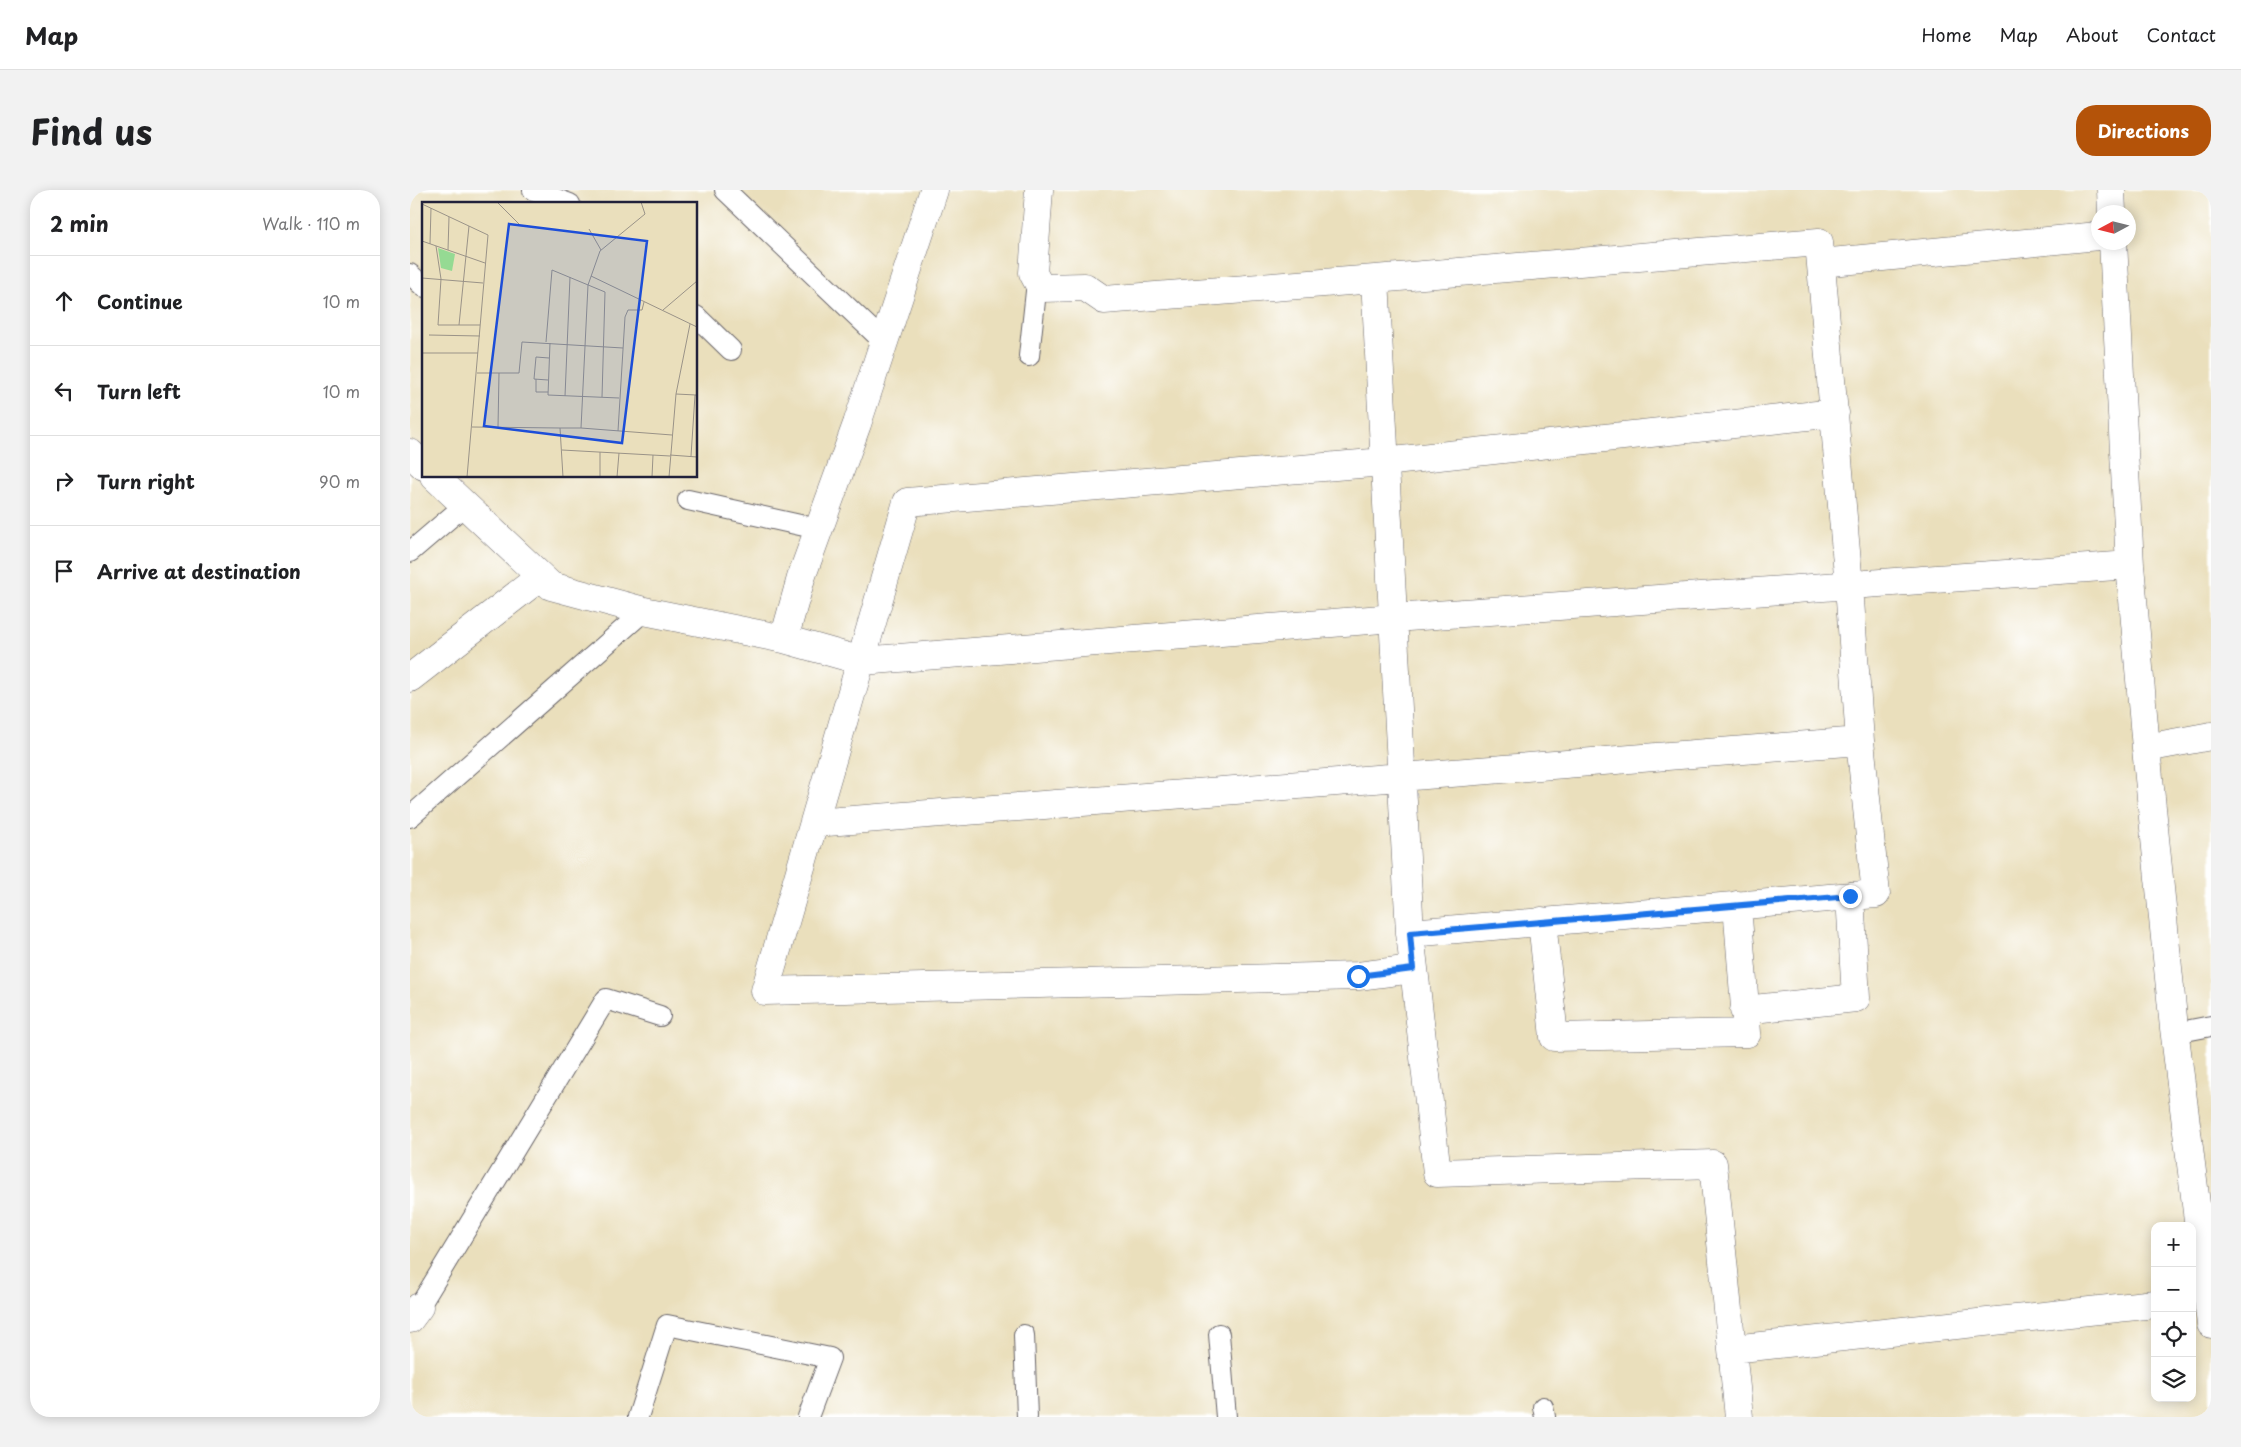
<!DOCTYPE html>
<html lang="en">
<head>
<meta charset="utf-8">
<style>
  :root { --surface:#fff; --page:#f2f2f2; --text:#202124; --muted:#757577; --line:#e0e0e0; --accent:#b45309 }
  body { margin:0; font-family:"Playpen Sans",sans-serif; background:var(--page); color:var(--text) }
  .controls { position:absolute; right:15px; bottom:15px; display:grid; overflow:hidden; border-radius:10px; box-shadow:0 2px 12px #0003 }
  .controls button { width:45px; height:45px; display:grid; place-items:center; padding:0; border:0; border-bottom:1px solid var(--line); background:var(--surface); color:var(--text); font:25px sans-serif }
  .compass { position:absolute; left:1681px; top:15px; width:45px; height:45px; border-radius:50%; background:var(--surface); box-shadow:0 2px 12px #0003; rotate:263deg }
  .stop { position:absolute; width:15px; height:15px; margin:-11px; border:4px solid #1a73e8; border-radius:50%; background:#fff }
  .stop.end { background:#1a73e8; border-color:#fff; box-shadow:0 1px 5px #0008 }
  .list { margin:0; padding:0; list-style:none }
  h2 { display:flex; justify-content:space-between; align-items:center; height:65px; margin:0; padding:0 20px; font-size:21px }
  h2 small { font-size:16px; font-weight:400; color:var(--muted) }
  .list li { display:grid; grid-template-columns:32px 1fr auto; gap:15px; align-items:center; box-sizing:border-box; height:90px; padding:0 20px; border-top:1px solid var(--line) }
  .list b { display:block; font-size:19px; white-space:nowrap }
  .list em { font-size:16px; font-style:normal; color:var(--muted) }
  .icon { flex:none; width:28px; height:28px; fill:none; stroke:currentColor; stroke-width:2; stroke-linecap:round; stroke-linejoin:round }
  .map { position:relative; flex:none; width:1801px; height:1227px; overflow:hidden; border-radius:20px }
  header { display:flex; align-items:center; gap:30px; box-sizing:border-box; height:70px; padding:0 25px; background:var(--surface); border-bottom:1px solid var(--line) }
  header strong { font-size:24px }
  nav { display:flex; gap:28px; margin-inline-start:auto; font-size:18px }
  .intro { display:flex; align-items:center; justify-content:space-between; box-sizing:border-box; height:120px; padding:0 30px }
  h1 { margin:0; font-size:35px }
  .button { padding:12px 22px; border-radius:20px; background:var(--accent); color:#fff; font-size:18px; font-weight:700 }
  main { display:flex; gap:30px; padding:0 30px }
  aside { flex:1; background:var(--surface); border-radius:20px; box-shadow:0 2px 12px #0003 }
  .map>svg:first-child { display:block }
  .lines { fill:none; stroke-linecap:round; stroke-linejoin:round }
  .service-casing { stroke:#686468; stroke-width:22 }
  .minor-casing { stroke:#686468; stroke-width:29 }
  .service { stroke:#fff; stroke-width:20 }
  .minor { stroke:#fff; stroke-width:28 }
  .route { stroke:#1a73e8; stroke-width:6 }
  .inset-road { fill:none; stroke:#9a9388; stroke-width:1 }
  .view { fill:#1d4ed8; fill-opacity:0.15; stroke:#1d4ed8; stroke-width:2.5 }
  .inset-edge { fill:none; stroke:#22223b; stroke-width:2.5 }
</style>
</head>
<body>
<header>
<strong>Map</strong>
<nav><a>Home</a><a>Map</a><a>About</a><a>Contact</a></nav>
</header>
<div class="intro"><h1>Find us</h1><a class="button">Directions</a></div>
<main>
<aside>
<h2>2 min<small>Walk · 110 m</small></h2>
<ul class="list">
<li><svg class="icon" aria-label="ahead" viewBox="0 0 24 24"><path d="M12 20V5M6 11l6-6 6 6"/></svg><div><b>Continue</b></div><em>10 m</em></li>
<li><svg class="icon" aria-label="left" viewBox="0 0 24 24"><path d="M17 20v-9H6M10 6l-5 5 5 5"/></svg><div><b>Turn left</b></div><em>10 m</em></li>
<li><svg class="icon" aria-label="right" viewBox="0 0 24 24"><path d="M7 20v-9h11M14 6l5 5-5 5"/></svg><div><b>Turn right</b></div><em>90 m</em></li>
<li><svg class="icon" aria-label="arrive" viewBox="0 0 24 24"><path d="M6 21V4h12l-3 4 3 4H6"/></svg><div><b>Arrive at destination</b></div></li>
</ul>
</aside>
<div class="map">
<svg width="1801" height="1227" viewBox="0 0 1801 1227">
  <rect width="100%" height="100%" fill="#fff"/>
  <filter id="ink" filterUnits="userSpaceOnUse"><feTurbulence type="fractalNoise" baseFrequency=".02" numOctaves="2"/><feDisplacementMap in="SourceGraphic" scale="10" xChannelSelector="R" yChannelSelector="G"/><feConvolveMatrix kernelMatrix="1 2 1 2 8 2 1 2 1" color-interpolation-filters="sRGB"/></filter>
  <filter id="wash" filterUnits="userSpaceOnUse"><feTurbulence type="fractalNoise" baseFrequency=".0096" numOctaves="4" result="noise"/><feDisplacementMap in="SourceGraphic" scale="20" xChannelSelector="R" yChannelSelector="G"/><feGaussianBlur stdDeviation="1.12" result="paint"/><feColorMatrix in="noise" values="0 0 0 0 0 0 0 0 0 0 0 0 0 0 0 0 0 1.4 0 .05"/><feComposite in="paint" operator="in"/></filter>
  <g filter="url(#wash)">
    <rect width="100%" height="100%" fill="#eadfbc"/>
  </g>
  <g filter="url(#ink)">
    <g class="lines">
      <g class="service-casing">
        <path id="service" d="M123,0L160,14
          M315,0L474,152
          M0,84L14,97
          M286,126L321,160
          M619,166L627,92
          M278,310L408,339
          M0,362L55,315
          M0,627L234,421
          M1765,843L1801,836
          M9,1117L196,809L250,826
          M809,1144L816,1227
          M614,1145L617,1227
          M1133,1217L1135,1227
          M228,1227L257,1135L420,1168L398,1227"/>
      </g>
      <g class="minor-casing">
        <path id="minor" d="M629,0L623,83L631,98L675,97L694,110L965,89L1409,52L1439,396L1450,551L1466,704L1000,743
          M1701,0L1702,22
          M1703,52L1720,375
          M1411,73L1688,46
          M965,89L1000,743L1027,983L1303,974L1329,1227
          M0,263L14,276
          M24,286L141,396L234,421L374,449L452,471L984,428L1720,375L1736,558L1801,546
          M374,449L391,388L447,234L524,0
          M0,488L130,387
          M1736,558L1764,838L1801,1134
          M404,633L1450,551
          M1132,731L1144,847L1337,843L1327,715
          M1003,779L948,786L355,801L497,312L974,272L1425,223
          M1334,820L1446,808L1440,706
          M0,1129L9,1117
          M1322,1159L1745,1114"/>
      </g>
      <use href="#service" class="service"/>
      <use href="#minor" class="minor"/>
    </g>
  </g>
  <g class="lines" filter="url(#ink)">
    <path class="route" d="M948,786L1003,779L1000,743L1440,706"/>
  </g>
  <g transform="translate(12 12)">
    <rect width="275" height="275" fill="#eadfbc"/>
    <path d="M16,46L33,52L30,69L19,66Z" fill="#95da93"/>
    <path class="inset-road" d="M75,0L99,24M0,2L66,33L45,275M167,27L179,48M0,39L63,61M8,42L9,6M14,44L19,77L16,123H58M26,48L27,15M169,74L275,125M0,76L61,81M241,108L275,79M37,123L47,24M7,133L58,134M124,140L130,68L183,90L180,195M128,141L126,193L197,196M0,151H56M55,171H97L100,140L201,146M114,177V190H126M126,178L112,177L114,155L127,156M254,192L274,193M143,194L148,75M50,225L138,226M76,225L77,171M159,226L250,233M196,229L203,115L206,108H220L222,100M140,248L248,254M248,253L275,255M269,254L273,193M141,275L138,226H159L166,83L178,49L223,12L219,0M178,275V250M195,275L197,251M230,275L231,253M247,275L254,192L268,122"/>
    <path class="view" d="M87,22L225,39L200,241L62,224Z"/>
    <rect width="275" height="275" class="inset-edge"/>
  </g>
</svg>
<div class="controls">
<button>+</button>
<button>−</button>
<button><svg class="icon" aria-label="locate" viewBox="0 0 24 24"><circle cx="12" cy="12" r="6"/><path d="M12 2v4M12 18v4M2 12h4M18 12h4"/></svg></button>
<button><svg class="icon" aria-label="layers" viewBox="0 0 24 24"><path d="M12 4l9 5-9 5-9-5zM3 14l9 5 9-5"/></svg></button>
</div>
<svg class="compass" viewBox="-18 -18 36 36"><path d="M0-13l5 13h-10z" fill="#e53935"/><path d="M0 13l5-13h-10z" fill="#757577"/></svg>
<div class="stop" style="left:948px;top:786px"></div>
<div class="stop end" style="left:1440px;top:706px"></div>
</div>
</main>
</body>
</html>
